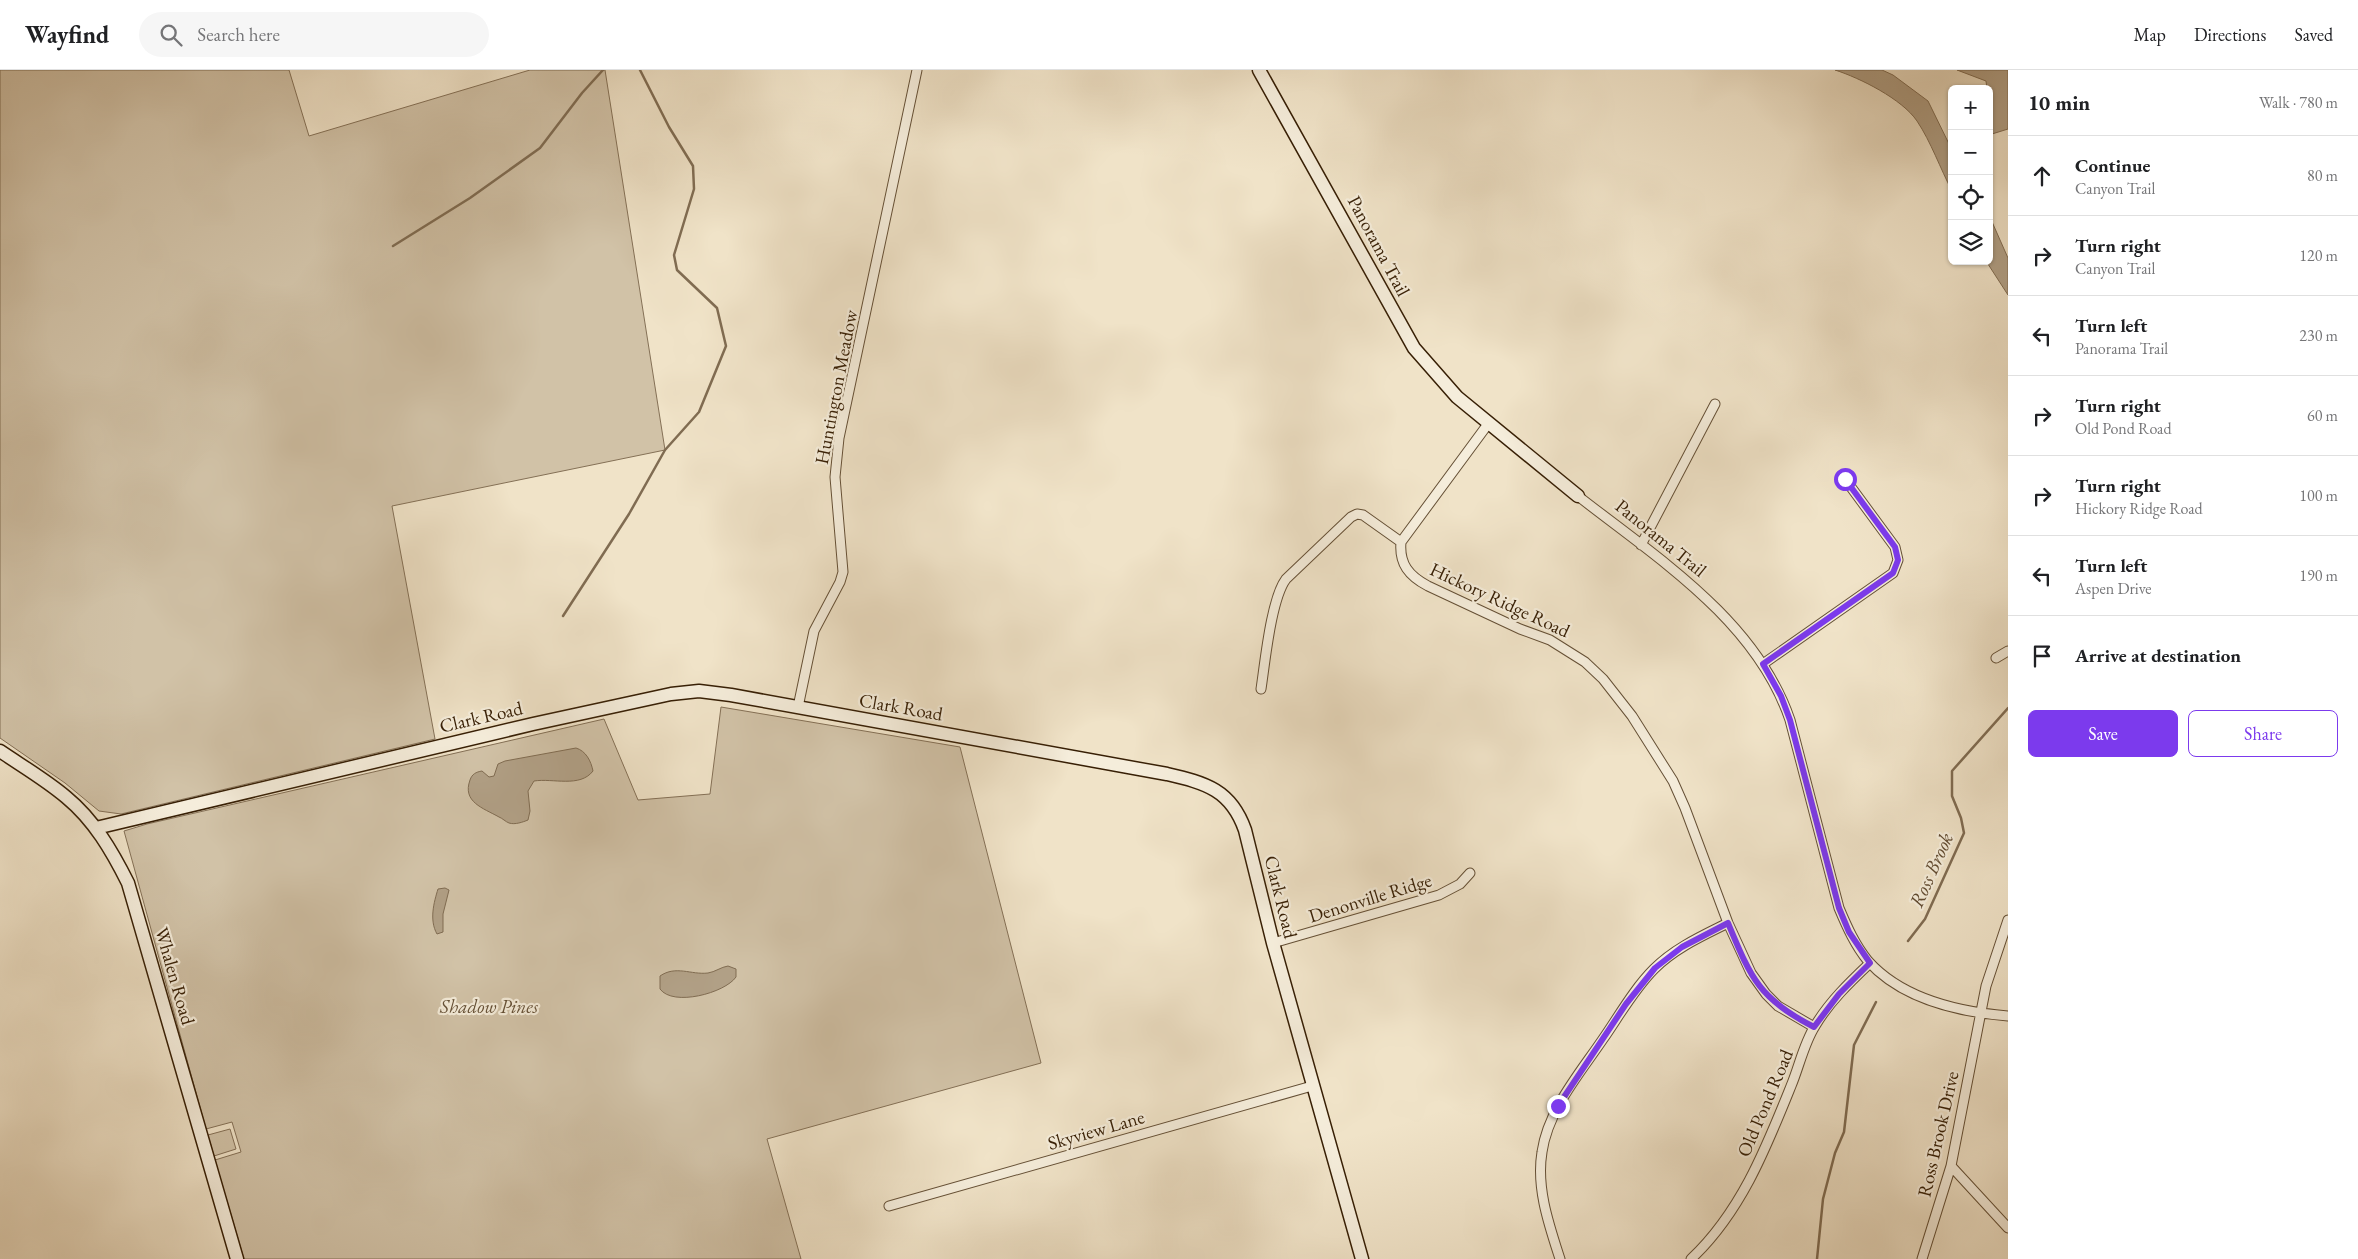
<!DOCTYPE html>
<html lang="en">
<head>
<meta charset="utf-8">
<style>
  :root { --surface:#fff; --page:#f6f6f6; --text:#202124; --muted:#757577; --line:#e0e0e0; --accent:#7c3aed }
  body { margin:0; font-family:"EB Garamond",serif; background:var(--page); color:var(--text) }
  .controls { position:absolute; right:15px; top:15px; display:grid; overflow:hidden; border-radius:8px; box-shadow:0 1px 4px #0004 }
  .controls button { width:45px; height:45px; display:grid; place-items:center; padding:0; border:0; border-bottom:1px solid var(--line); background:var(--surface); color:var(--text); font:25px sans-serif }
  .stop { position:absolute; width:15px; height:15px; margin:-11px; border:4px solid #7c3aed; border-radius:50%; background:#fff }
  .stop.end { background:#7c3aed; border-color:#fff; box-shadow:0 1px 5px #0008 }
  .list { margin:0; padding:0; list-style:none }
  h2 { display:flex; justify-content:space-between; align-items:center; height:65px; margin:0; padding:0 20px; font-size:21px }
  h2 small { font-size:16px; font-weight:400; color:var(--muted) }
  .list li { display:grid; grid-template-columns:32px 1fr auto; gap:15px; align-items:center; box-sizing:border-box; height:80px; padding:0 20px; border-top:1px solid var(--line) }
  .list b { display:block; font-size:19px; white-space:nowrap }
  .list p { margin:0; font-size:16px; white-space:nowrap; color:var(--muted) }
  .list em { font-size:16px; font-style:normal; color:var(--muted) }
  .actions { display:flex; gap:10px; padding:15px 20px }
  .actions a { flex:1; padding:11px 0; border:1px solid var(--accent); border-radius:8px; text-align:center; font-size:18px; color:var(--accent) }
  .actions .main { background:var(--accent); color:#fff }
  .icon { flex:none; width:28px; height:28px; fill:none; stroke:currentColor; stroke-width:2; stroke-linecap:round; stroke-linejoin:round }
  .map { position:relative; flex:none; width:2008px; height:1189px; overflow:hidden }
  header { display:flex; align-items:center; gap:30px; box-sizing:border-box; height:70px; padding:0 25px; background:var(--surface); border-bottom:1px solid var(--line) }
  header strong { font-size:24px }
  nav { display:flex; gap:28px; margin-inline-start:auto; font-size:18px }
  .search { width:350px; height:45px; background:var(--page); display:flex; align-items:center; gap:12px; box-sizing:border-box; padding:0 18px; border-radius:28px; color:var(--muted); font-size:19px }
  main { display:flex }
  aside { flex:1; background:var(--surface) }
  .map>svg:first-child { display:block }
  .green { fill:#d1c2a7; stroke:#847056 }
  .water { fill:#b1a086; stroke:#806c52 }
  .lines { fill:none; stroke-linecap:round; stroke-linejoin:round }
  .stream { stroke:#806c52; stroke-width:2.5 }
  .street-casing { stroke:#655036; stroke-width:11 }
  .secondary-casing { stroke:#371f05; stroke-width:15 }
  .street { stroke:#f5eddb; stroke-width:9 }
  .secondary { stroke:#f5eddb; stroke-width:12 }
  .route { stroke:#7c3aed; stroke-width:6 }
  .labels { text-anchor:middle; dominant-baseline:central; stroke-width:4.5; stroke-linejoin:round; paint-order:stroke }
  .street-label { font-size:19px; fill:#371f05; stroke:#f5eddb }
  .park-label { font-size:19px; font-style:italic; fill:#655036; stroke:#f5eddb }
  .water-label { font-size:20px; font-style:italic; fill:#624c32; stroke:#f5eddb }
</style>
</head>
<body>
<header>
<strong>Wayfind</strong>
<div class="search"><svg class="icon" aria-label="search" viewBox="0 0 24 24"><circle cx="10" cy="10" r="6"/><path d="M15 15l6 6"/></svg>Search here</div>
<nav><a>Map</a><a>Directions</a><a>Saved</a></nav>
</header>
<main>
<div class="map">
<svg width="2008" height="1189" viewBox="0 0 2008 1189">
  <rect width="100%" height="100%" fill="#f0e3c8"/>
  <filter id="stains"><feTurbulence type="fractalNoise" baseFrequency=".004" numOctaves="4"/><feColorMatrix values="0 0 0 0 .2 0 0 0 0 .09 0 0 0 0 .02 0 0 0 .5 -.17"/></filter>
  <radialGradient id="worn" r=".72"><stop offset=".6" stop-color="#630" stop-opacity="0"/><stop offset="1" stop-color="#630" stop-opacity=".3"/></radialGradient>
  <path class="green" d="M0,0H289L309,66L530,0H605L665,380L392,436L435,669L121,744L99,741L65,713L0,668Z
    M721,637L960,677L1041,993L767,1069L801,1189H244L215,1090L241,1082L232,1052L206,1059L124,761L147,754L604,649L638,730L710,724Z
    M230,1059L236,1079L214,1086L208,1065Z"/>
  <path class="water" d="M1835,0H1882L1893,5L1928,31L1952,80V121C1940,98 1931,72 1917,51C1902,29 1860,8 1835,0Z
    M1957,0H2008V59L1992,64L1989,19H1987L1986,11Z
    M1989,145L2008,188V225L1986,191H1989Z
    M576,678C586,681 591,691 593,701C580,718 553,708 534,711L528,721L530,741L528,750C523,752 515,755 509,753C506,752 502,748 499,747C483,738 462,732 470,710C472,704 476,702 482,701L489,707L494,706L498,694L505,691Z
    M445,818L449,820L443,844V862L437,864C429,850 434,832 438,819Z
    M728,896L736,899V907C725,923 673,937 660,919V906C676,895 691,905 708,903C715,902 721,897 728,896Z"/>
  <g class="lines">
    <path class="stream" d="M393,176L470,128L540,78L582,23L603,0
      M563,546L629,444L665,380L699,342L726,276L717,238L677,200L674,185L694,119L693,96L669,57L640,0
      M1908,871L1925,849L1964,763L1961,748L1952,726V701L2008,638
      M1817,1189L1823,1129L1835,1083L1844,1062L1854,975L1876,932"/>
    <g class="street-casing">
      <path id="street" d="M1488,354L1401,472C1399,494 1409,506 1428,516L1520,559L1550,570L1585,592L1603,609L1632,646L1673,711L1685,738L1728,853L1751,903L1766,924L1778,936L1814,957
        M1578,426C1657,488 1756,550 1790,650L1839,838C1847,857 1855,875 1868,891C1903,930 1959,942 2008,946
        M1641,475L1715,334
        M1996,588L2008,581
        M1763,594L1893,503L1898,490L1895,477L1845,409
        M1261,619C1265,593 1271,529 1286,509L1351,447L1357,444L1363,445L1401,472
        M798,637L814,561L840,512L843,502L835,407L839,368L917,0
        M1273,873L1439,825L1460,814L1470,803
        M1951,1096L2008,1158
        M889,1136L1312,1016
        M1560,1189C1549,1155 1536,1118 1542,1082C1548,1040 1580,1003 1603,969C1619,946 1634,919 1654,899C1675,878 1702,866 1728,853
        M1691,1189C1741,1142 1766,1078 1791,1016C1799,997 1804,973 1815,956C1829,932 1850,912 1870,893
        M1922,1189L1951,1096L1986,916L2008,850"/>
    </g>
    <g class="secondary-casing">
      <path id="secondary" d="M1259,0L1414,278L1457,327L1578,426
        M0,681C22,696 46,710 66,727C94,750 112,781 128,813L237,1189
        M96,758L533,654L671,624L699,621L731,625L1167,704C1206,713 1231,720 1245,760L1273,873L1362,1189"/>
    </g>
    <use href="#street" class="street"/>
    <use href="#secondary" class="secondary"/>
  </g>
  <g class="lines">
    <path class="route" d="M1558,1036L1626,934L1655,898L1682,877L1728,853C1751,908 1759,929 1814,957L1839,924L1870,893L1849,862L1839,838L1790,650L1781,626L1763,594L1893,503L1898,490L1895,477L1845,409"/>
  </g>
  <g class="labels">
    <g class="street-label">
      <text transform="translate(1379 176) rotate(62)">Panorama Trail</text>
      <text transform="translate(836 317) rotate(-79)">Huntington Meadow</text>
      <text transform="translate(1661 468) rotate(39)">Panorama Trail</text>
      <text transform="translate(1500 530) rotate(25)">Hickory Ridge Road</text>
      <text transform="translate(901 637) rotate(10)">Clark Road</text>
      <text transform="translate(481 647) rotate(-13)">Clark Road</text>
      <text transform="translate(1281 827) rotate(76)">Clark Road</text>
      <text transform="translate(1370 828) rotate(-17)">Denonville Ridge</text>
      <text transform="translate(175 906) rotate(74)">Whalen Road</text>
      <text transform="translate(1765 1033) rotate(-67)">Old Pond Road</text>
      <text transform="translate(1096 1060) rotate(-16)">Skyview Lane</text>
      <text transform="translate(1938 1064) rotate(-77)">Ross Brook Drive</text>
    </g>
    <g class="park-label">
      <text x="489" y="936">Shadow Pines</text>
    </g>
    <g class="water-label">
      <text transform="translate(1931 800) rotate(-66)">Ross Brook</text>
    </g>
  </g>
  <rect width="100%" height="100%" filter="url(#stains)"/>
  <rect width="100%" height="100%" fill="url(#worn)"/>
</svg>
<div class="controls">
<button>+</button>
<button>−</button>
<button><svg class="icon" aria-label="locate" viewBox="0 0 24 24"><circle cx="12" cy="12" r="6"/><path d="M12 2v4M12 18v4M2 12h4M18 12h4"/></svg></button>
<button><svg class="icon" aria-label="layers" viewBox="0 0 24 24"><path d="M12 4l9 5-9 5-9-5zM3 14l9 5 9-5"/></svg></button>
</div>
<div class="stop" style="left:1845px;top:409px"></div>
<div class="stop end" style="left:1558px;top:1036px"></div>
</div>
<aside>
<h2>10 min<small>Walk · 780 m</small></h2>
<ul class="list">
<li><svg class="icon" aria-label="ahead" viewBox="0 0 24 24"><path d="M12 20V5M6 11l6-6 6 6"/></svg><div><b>Continue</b><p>Canyon Trail</p></div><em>80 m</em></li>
<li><svg class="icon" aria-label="right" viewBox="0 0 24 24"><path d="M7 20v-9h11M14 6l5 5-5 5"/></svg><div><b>Turn right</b><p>Canyon Trail</p></div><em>120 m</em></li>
<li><svg class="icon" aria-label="left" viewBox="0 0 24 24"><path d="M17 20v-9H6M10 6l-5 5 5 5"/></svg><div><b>Turn left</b><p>Panorama Trail</p></div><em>230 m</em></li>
<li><svg class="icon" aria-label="right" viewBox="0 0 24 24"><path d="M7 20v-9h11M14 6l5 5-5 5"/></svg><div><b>Turn right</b><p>Old Pond Road</p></div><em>60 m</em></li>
<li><svg class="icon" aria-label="right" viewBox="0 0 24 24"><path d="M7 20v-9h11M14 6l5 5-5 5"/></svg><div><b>Turn right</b><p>Hickory Ridge Road</p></div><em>100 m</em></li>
<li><svg class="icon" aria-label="left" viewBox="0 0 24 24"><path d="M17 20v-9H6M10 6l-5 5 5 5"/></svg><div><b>Turn left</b><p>Aspen Drive</p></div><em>190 m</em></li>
<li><svg class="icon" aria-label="arrive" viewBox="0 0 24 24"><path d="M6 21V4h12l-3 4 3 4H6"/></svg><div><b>Arrive at destination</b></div></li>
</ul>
<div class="actions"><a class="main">Save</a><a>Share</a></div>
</aside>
</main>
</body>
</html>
